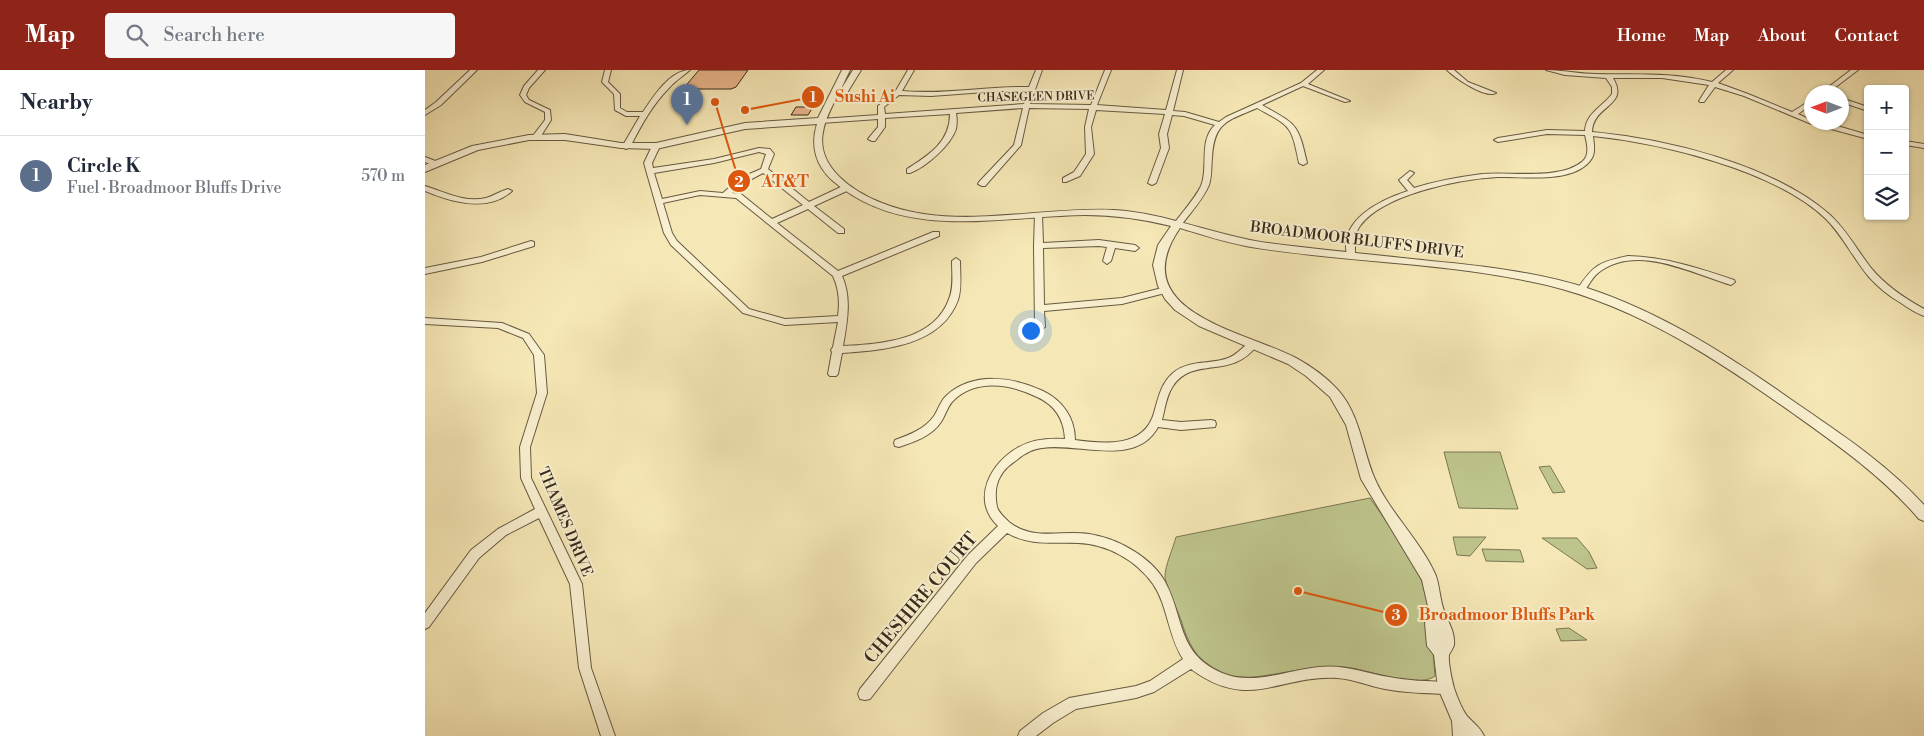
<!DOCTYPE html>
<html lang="en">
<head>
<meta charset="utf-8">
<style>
  :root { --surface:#fff; --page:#f6f6f7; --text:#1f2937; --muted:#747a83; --line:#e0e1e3; --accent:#8f2418 }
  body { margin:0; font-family:"Libre Bodoni",serif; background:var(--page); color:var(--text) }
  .controls { position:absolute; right:15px; top:15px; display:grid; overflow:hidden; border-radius:5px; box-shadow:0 1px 4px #0004 }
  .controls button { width:45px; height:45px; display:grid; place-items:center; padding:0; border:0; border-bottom:1px solid var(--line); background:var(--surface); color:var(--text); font:25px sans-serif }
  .compass { position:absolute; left:1379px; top:15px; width:45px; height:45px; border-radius:50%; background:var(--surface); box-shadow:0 1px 4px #0004; rotate:270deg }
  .you { position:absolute; left:605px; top:260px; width:18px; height:18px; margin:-12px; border:4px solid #fff; border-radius:50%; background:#1a73e8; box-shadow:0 0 0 8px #1a73e833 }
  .badge { display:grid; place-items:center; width:32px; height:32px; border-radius:50%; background:var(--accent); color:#fff; font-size:16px; font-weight:700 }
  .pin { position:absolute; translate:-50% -41px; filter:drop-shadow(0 1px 2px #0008) }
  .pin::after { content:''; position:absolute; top:26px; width:18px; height:15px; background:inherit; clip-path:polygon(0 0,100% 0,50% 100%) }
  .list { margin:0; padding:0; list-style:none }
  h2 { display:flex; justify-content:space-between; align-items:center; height:65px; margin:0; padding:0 20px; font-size:21px }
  h2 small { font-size:16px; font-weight:400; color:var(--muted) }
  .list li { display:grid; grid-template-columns:32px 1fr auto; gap:15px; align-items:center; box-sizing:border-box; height:80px; padding:0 20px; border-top:1px solid var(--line) }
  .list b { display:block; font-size:19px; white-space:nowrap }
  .list p { margin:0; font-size:16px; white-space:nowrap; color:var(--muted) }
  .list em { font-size:16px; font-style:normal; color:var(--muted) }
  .icon { flex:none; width:28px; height:28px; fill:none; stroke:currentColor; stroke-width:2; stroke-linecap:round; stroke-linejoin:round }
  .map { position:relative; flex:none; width:1499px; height:666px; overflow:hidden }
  header { display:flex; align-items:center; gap:30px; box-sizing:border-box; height:70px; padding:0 25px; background:var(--accent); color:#fff }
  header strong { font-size:24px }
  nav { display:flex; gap:28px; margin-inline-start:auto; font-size:18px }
  .search { width:350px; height:45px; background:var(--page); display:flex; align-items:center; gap:12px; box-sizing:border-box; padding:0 18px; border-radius:5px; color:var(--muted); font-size:19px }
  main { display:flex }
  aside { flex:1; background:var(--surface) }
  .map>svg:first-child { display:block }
  .green { fill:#bec58c; stroke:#7a7754 }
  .building { fill:#e9b58c; stroke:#37291c }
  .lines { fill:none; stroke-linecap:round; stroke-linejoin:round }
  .minor-casing { stroke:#675942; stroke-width:2 }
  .tertiary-casing { stroke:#675942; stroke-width:2 }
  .minor { fill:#f9f0d0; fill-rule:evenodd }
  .tertiary { fill:#f9f0d0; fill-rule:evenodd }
  .labels { text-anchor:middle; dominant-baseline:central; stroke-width:4; stroke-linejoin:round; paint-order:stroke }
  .far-street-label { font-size:12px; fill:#37291c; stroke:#f9f0d0 }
  .street-label { font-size:15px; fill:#37291c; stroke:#f9f0d0 }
  .near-street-label { font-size:18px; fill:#37291c; stroke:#f9f0d0 }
  .leader { fill:none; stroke:#df570d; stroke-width:2 }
  .callout-dot { fill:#df570d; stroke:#f9f0d0; stroke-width:2 }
  .mark-label { font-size:15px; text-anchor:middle; font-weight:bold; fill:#fff }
  .callout-label { font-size:16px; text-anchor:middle; font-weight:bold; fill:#df570d; stroke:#f9f0d0; stroke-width:4; stroke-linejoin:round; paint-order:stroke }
</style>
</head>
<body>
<header>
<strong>Map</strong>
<div class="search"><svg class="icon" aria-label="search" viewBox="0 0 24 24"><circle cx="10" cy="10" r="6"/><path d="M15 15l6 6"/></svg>Search here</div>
<nav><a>Home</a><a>Map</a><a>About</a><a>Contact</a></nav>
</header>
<main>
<aside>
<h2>Nearby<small></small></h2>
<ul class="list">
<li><span class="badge" style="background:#5c6f8a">1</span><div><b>Circle K</b><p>Fuel · Broadmoor Bluffs Drive</p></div><em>570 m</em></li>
</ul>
</aside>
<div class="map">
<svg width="1499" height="666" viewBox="0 0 1499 666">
  <rect width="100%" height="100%" fill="#f6e8b6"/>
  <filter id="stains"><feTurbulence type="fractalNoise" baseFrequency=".004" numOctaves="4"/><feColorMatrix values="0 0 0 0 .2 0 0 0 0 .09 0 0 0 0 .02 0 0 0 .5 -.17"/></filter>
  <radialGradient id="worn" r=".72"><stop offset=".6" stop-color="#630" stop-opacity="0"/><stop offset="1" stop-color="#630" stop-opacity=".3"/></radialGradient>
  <path class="green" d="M1019,382H1075L1093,439L1034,438Z
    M1125,396L1140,422L1128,423L1114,397Z
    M945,428C963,455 988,483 998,514C1007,543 1007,576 1010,606C991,620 941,598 918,597C850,592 784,645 756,550C753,542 740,512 740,507C740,495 748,479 751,467Z
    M1028,467H1061L1045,486L1032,485Z
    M1117,468H1152L1164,482L1172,498L1162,499Z
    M1057,479L1095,480L1099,492L1061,491Z
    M1144,558L1162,570L1136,571L1131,559Z"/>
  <path class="building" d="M274,0H323L311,17L306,19H258Z
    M371,37H388L383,45H366Z"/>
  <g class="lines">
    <g class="minor-casing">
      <path id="minor" d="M45,0H52L16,35L0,45V40L11,32Z
        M113,0H120L104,18L101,25L104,30L125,40L126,50L114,69H111L107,67L120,50V42L100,32L95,25L99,16Z
        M180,0H186L183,12L195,24V38L202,42H218C228,27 245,0 265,0C258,6 250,11 244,18C227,35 216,56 205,77L201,79L197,77L215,46H201L190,40L189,24L177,12Z
        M483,0H489L477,21C520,25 562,16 604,17L611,0H617L605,34L666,35L680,0H686L672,35L741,40L752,0H758L748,41L760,42L794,52L801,47L876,13L892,0H899L883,14L925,31L920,32L878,16L837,35C872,55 873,53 882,93L878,95L874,93C866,54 866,57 832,38C802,51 789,52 787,88C786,97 787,106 784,115C778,130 764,144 755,157H752L748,155C757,142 769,130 776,116C784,97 773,71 790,55L759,46L747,45L742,64L744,78L731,113L727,115L723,113L736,78L734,64L740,44L671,40L666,57L669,84L655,106L641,112H638V108L649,102L661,84L660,57L664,39L604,38L596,75L560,116H557L553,114L554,112L589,75L598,38L531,43C532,48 532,54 531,59C526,75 500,98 485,103H482V99C504,85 525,72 525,44L460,48V57L450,71H447L443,69L453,57V49L396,53L393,51L396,49L453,45V36L470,22ZM574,21H603L599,34L460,44L459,37L474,25L506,26Z
        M1022,0H1029L1043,12L1071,23C1061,29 1030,8 1022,0Z
        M1121,0C1138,0 1154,4 1171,4C1211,5 1247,2 1287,12L1301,0H1308L1293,13L1323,24L1367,42L1386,30V35L1373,44L1386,50V52H1399L1443,65V69L1384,53L1319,26L1290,17L1279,32H1275L1274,31L1284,15L1237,8H1188C1205,37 1168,34 1167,62C1242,69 1346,94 1404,144C1421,159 1432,180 1446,198C1460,215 1479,228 1499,239V246C1491,243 1483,238 1476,233C1464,226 1453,217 1444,207C1428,188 1418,166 1401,149C1350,100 1236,73 1168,66C1169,75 1171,84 1165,91C1146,114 1099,106 1073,107C1035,109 958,124 935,156C929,164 930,176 930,186L929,188H923C911,151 955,130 983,121L974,110L985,101L989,103L982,110L989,118C1011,111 1034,107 1057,104C1085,101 1135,111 1158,91C1165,84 1162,74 1160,65L1122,64L1073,72L1069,70L1073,68L1122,60L1160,61C1161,43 1177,37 1187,24V17L1181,8L1140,5Z
        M1426,0H1433L1404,22H1397Z
        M1416,28L1443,37V41L1416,32Z
        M1480,71L1499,74V78L1480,75Z
        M228,74L235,76L227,93L228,98L289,89L334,78L345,79L349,84L343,99L384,132L418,116H424V120L389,136L419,159V163H413L383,139L352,153L413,201L508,162H514V166L417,206C427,228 422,253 418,276C456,274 509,271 524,229C529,218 527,203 527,191L531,188L535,191C535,203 537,218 533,230C516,276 459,280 417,283L413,304L411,306H405L403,304L407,282L406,280L408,277L413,252L360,255L318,243L246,175L239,163L219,93ZM334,82L341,84L336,99L315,108L298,123L275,121L237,129L229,103L289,93ZM338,103L378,135L347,149L316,124L307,123L321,112ZM275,125L311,128L408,206C414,219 415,232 413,246L360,249L324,239L252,171L247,163L238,133Z
        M0,87L13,92L14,94L10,96L0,92Z
        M0,116C20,122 39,133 61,128C69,126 75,121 83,119L87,121C63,143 26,132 0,121Z
        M610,143H616L617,145L618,173L674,170L710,175L714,178L710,181L690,178L686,191L682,194L678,191L682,177L674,176L618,178L619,235L697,228L741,217L745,220L744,222L697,234L619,241L620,257L615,260L612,259L610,257L609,176Z
        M106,171L109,172V176L57,192L0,204V198L56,187Z
        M1203,186C1240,187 1274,198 1309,210L1310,212L1306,215C1266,203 1211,173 1173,203C1167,208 1163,216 1159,222H1153L1152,220C1168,195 1174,192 1203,186Z
        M0,248L77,253L104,264L119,285L122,323L105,377L106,408L157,514L166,598L190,666H176L154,598L145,514L114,448L81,465L54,488L4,557L0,559V543L46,480L73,459L110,439L96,408L95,377L112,323L109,285L98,268L73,258L0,254Z
        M828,271L833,274C807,311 769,285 748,316C741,326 740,339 737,350L756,352L786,350L790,351L791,354L790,357L756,360L733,357C711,398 652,372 617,378C608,379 600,383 593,389C586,394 579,399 575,407C570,416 570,427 572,437C574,443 579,447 584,452C608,471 636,460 664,464C676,466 689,470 700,476C715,484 730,495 739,510C760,547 751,583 797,603C827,616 863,600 894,597C919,594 940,603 964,607C983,611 1002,611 1021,612L1026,613L1028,618L1026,623L1021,624C1001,623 980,623 960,619C944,616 929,609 912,608C853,605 824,642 766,599L729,622L711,628L651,639L628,653L611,666H593L595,661L618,643L644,628L711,616L725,611L758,589C743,566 743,536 728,514C711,490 682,474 653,473C627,472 605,476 582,463L551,493L445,629L440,630L435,629L433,624L435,619L543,485L573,456C545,430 566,392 594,377C608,369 624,368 640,369C639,349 630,335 612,327C585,314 550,308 527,332C522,338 520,346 516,352C507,366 489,372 474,377L470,376L469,373L470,370C484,365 500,359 509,346C513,340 515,332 521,326C548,301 588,307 618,321C638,331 650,348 650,370C679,374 719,378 729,343C733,329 736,313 748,303C765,289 785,295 803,288C813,285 819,274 828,271Z"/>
    </g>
    <g class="tertiary-casing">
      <path id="tertiary" d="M417,0H425L415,21L428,0H436L419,28L412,26C407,37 400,49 398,62C391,97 428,122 457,133C530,162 613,136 689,140C742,143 791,166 843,173C897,180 952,185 1006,191C1059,196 1111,202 1162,218C1238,243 1306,287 1371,333C1416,364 1462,394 1499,435V451L1494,449C1458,407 1414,376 1369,344C1287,286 1203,230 1103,211C1012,192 918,192 826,177C802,173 778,165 755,158C697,242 820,261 871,288C886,296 902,308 913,320C935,345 937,378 949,407C963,441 997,472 1011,506C1015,518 1015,532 1020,543C1024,554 1030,562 1029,575C1028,579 1025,582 1024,585C1023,593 1027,610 1029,618C1032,627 1037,639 1042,646C1048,653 1055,657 1059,666H1028L1027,651L1013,618L1009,585L1002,576L1000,553L1005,545L997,510L936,409L921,355L905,327L881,306L863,294L774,256L750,240L740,229L733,216L728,195L733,175L746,156C717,149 690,145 660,145C576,146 478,172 408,111C391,96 385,76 392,54L320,59L231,79L196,78L140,70H104L53,80L0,102V95L47,76L104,65L140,64L196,73H231L320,53L393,48Z"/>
    </g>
    <use href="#minor" class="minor"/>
    <use href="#tertiary" class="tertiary"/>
  </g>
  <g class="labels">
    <g class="far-street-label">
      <text transform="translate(611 27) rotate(-1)">CHASEGLEN DRIVE</text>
    </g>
    <g class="street-label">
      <text transform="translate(932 170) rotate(7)">BROADMOOR BLUFFS DRIVE</text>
      <text transform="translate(140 452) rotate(67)">THAMES DRIVE</text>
    </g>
    <g class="near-street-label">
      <text transform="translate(496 528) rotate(-50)">CHESHIRE COURT</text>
    </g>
  </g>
  <path class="leader" d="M320 40L388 27M290 32L314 111M873 521L971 545"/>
  <g class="callout-dot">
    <circle cx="320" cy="40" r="5"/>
    <circle cx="290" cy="32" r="5"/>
    <circle cx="873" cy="521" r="5"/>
    <circle cx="388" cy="27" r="12"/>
    <circle cx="314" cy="111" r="12"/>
    <circle cx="971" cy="545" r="12"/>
  </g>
  <g class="mark-label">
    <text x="388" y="32">1</text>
    <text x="314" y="117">2</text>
    <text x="971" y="550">3</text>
  </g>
  <g class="callout-label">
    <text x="440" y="32">Sushi Ai</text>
    <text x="360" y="117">AT&amp;T</text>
    <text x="1082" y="550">Broadmoor Bluffs Park</text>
  </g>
  <rect width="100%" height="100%" filter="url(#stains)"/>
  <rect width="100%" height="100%" fill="url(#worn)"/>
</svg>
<div class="controls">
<button>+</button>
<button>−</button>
<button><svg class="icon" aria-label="layers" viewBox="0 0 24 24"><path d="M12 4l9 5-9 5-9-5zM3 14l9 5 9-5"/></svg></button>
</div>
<svg class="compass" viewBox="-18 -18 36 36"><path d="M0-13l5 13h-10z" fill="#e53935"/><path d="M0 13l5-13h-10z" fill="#747a83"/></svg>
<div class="you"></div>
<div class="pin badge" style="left:262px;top:55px;background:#5c6f8a">1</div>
</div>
</main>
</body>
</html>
